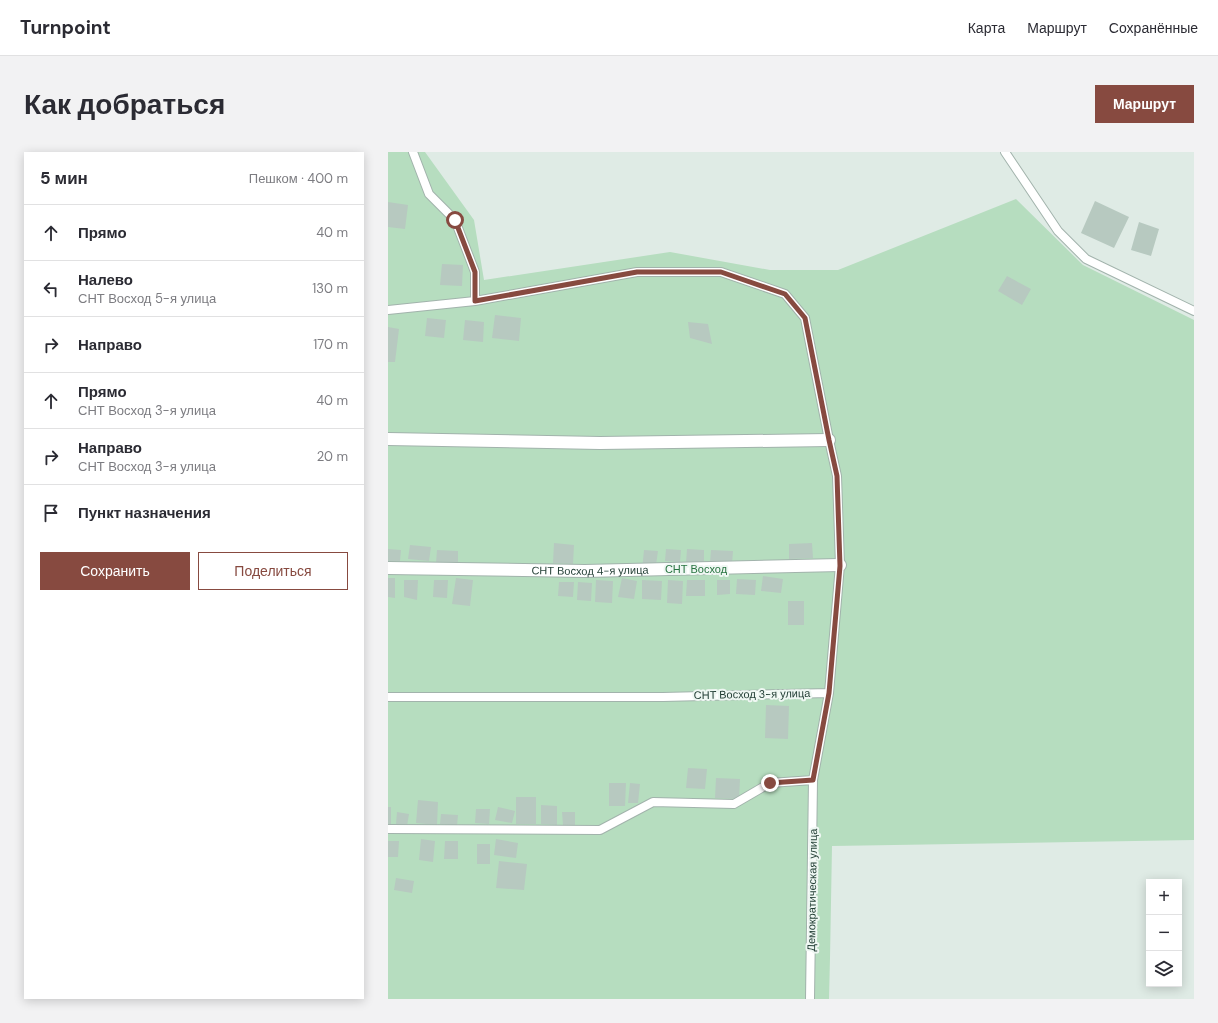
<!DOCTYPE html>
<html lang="ru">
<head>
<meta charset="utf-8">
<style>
  :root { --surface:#fff; --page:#f2f2f3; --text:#2b2b33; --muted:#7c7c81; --line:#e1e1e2; --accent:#874a40 }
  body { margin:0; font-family:"DM Sans",sans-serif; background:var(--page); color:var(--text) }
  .controls { position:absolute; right:12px; bottom:12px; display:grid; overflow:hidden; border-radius:0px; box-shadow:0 2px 10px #0003 }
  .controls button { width:36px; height:36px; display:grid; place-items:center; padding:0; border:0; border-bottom:1px solid var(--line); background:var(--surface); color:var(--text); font:20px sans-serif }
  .stop { position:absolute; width:12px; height:12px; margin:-9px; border:3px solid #874a40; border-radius:50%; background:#fff }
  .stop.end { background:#874a40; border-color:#fff; box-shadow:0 1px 4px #0008 }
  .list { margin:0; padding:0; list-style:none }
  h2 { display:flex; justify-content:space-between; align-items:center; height:52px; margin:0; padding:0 16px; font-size:17px }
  h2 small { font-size:13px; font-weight:400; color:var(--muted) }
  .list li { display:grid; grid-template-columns:26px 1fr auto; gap:12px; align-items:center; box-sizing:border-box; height:56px; padding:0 16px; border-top:1px solid var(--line) }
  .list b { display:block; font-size:15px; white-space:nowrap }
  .list p { margin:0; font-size:13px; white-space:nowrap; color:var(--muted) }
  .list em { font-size:13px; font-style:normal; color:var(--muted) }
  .actions { display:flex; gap:8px; padding:12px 16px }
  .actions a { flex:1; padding:9px 0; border:1px solid var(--accent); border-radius:0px; text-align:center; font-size:14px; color:var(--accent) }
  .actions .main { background:var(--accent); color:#fff }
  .icon { flex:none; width:22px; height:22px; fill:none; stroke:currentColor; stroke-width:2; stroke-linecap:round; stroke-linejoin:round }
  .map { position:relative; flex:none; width:806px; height:847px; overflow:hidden; border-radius:0px }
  header { display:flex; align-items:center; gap:24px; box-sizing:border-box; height:56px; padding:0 20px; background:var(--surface); border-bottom:1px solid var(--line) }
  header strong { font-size:19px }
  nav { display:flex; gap:22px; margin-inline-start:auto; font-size:14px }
  .intro { display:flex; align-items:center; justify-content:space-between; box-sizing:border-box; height:96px; padding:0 24px }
  h1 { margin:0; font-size:28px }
  .button { padding:10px 18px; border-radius:0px; background:var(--accent); color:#fff; font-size:14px; font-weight:700 }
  main { display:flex; gap:24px; padding:0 24px }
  aside { flex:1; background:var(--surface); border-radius:0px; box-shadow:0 2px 10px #0003 }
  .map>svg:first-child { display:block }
  .green { fill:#b6ddbf }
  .building { fill:#b7c9c0 }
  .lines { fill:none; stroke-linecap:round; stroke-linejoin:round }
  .lane-casing { stroke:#a2b3ac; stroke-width:10 }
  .street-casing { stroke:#a2b3ac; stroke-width:14 }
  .lane { stroke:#fff; stroke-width:8 }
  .street { stroke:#fff; stroke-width:12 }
  .route { stroke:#874a40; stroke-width:5 }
  .labels { text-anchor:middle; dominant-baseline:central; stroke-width:4; stroke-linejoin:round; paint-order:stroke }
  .park-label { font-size:11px; fill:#287441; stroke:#eff7f3 }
  .street-label { font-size:11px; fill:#1f3b32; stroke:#eff7f3 }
</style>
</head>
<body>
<header>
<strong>Turnpoint</strong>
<nav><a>Карта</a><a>Маршрут</a><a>Сохранённые</a></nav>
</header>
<div class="intro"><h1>Как добраться</h1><a class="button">Маршрут</a></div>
<main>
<aside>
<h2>5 мин<small>Пешком · 400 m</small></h2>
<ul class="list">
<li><svg class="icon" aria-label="ahead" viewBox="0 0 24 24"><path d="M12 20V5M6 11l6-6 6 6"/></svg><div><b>Прямо</b></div><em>40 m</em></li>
<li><svg class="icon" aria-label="left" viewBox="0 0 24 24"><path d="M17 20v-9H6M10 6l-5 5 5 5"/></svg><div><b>Налево</b><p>СНТ Восход 5-я улица</p></div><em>130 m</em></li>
<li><svg class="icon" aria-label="right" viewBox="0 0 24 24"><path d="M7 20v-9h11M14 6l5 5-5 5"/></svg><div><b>Направо</b></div><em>170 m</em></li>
<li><svg class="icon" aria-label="ahead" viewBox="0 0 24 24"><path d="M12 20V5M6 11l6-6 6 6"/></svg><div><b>Прямо</b><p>СНТ Восход 3-я улица</p></div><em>40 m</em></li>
<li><svg class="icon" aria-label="right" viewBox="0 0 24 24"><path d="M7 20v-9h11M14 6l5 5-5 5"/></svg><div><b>Направо</b><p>СНТ Восход 3-я улица</p></div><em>20 m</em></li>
<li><svg class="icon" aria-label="arrive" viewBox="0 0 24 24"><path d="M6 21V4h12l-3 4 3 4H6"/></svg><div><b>Пункт назначения</b></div></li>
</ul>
<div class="actions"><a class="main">Сохранить</a><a>Поделиться</a></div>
</aside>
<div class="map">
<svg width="806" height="847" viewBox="0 0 806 847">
  <rect width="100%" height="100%" fill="#dfebe5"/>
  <path class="green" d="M0,0H37L86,68L96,128L282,100L382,118H450L628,47L695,113L806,168V688L444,694L442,806L441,847H0Z"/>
  <path class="building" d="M707,49L741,65L726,96L693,81Z
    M0,50L20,53L17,77L0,75Z
    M751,70L771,77L763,104L743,98Z
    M54,112L75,113L74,134L52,133Z
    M619,124L643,137L634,153L610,139Z
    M107,163L133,166L131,189L104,186Z
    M39,166L58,168L56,186L37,184Z
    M77,168L96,170L95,190L75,188Z
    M300,170L320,172L324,192L302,186Z
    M0,175L11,177L7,210H0Z
    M166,391L186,393L185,412L165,411Z
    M424,391L425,406L401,407V392Z
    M22,393L43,395L41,409L20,407Z
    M0,397L13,398L12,409H0Z
    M278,397L293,398L292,410L277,409Z
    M299,397L316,398V412L298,411Z
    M49,398L70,399V412L48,411Z
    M256,398L270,399L268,413L254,418Z
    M323,398L345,399L344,412L322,411Z
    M375,424L395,427L393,441L373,439Z
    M0,426H7V446L0,445Z
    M68,426L85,428L82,454L64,452Z
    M234,426L249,429L246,447L230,445Z
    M349,427L368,428L367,443L348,442Z
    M16,428H30L29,448L16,445Z
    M46,428H60L59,446L45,445Z
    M208,428L225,429L224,451L207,450Z
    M254,428L274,429L273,448L254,447Z
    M280,428L295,429L294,452L279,451Z
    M299,428H317V444H298Z
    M329,428H342V442L329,443Z
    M171,430H186L185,445L170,444Z
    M190,430L204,431L203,449L189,448Z
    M400,449H416V473H400Z
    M378,553L401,554L400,587L377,586Z
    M300,616L319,617L317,637L298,636Z
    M328,626L352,627L351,647L327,646Z
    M221,631H238L237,654H221Z
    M242,631L252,632L250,651H240Z
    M128,645H148V672H128Z
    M30,648L50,650L49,673L28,671Z
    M153,653L169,654V673L153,672Z
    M0,655H3V672H0Z
    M110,655L127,659L124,671L107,668Z
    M88,657H102L101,672L87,671Z
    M9,660L21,662L19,674L8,672Z
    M174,660H187V673H175Z
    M53,662L70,663L69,674L52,672Z
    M33,687L47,689L45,710L31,708Z
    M108,687L130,691L128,706L106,703Z
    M0,689H11L10,705H0Z
    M57,689H70V707H56Z
    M89,692H102V712H89Z
    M111,709L139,712L136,738L108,736Z
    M8,726L26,729L24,741L6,738Z"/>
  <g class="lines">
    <g class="lane-casing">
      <path id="lane" d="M25,0L41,42L67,68L87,120V149
        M617,0L670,79L698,107L806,159
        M0,158L87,149L249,120H333L397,142L417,166L441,288L449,324L452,413L441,541L425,628L382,631L346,652L265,650L212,678L0,677
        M0,545H275L441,541
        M422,847L425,628"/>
    </g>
    <g class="street-casing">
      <g id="street">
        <path d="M0,287L212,291L441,288"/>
        <path id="s1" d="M0,416L197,419L452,413"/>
      </g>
    </g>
    <use href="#lane" class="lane"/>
    <use href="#street" class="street"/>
  </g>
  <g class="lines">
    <path class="route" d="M67,68L87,120V149L249,120H333L397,142L417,166L441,288L449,324L452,414L441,541L425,628L382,631"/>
  </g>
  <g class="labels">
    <g class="park-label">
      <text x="308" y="417">СНТ Восход</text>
    </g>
    <g class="street-label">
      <text stroke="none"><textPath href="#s1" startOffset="202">СНТ Восход 4-я улица</textPath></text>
      <text transform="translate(364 542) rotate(-1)">СНТ Восход 3-я улица</text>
      <text transform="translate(424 738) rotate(-89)">Демократическая улица</text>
    </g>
  </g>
</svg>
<div class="controls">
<button>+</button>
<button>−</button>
<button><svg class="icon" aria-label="layers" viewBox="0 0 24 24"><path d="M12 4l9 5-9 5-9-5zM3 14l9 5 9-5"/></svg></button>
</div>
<div class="stop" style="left:67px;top:68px"></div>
<div class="stop end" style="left:382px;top:631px"></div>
</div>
</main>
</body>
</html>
